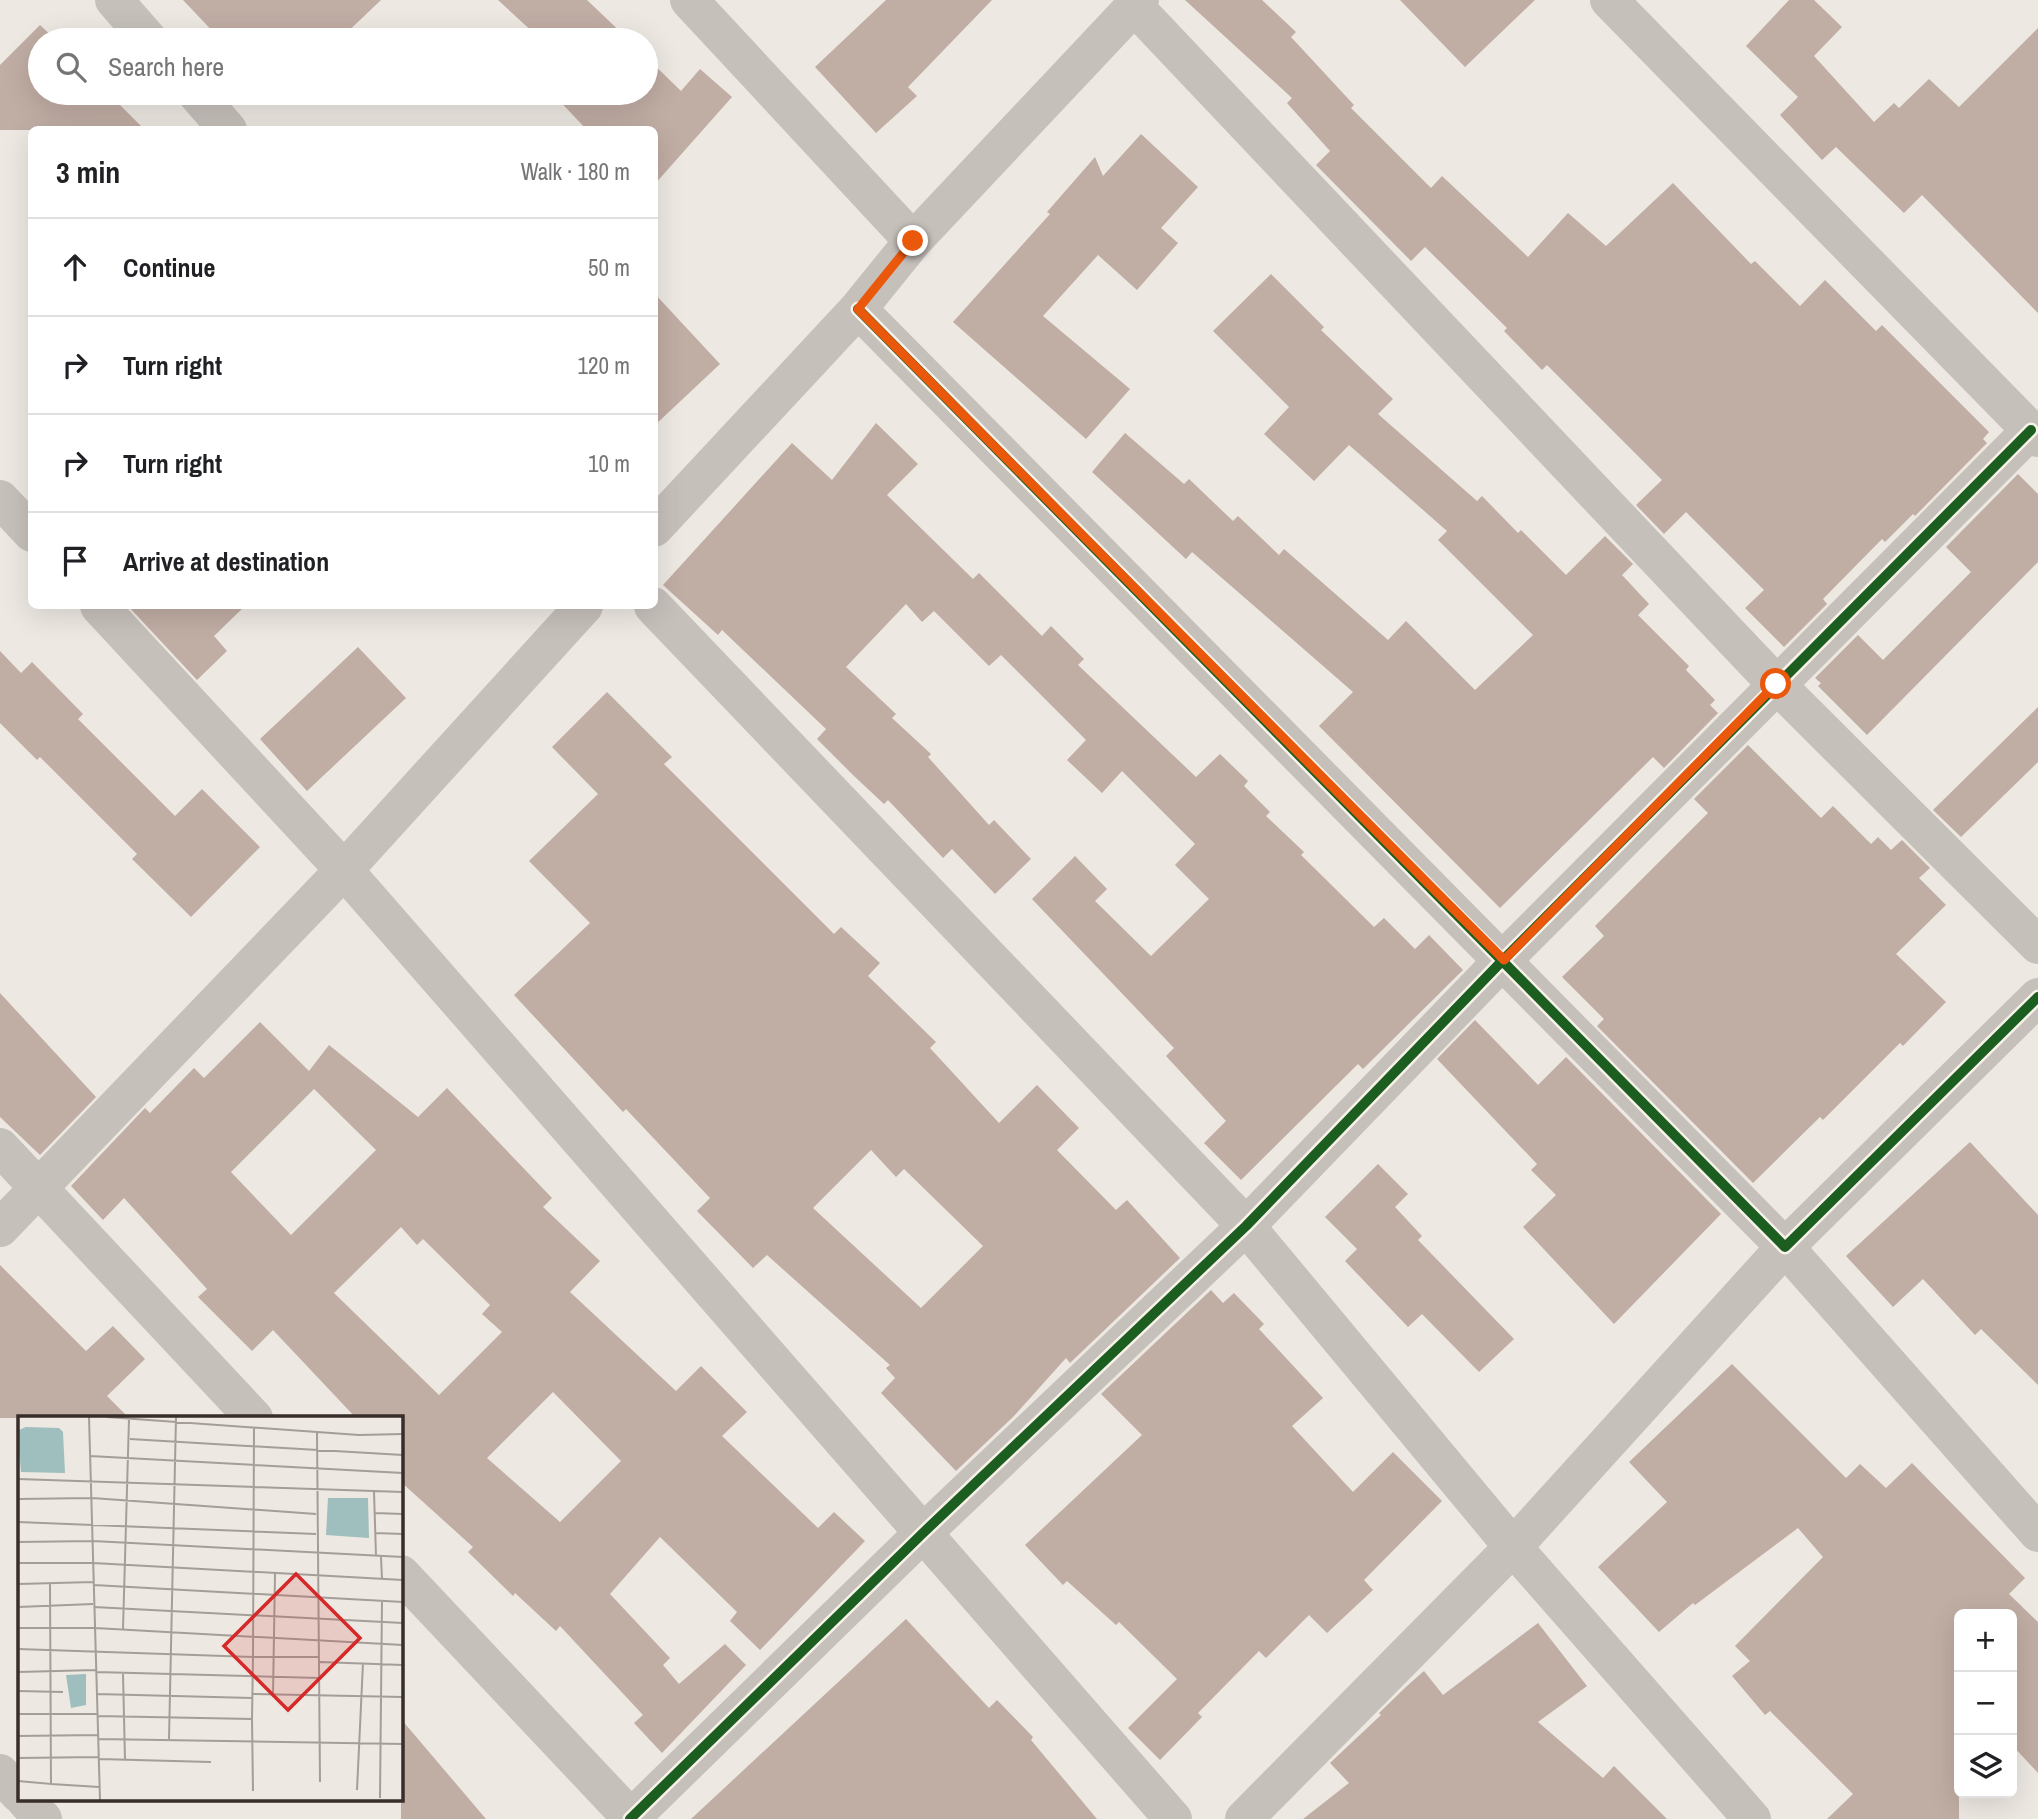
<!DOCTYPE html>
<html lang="en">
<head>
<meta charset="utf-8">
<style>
  :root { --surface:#fff; --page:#f2f2f2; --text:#202124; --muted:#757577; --line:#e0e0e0 }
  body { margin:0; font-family:"Archivo Narrow",sans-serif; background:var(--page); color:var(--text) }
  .controls { position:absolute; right:21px; bottom:21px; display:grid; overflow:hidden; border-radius:10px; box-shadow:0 7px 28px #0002 }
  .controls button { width:63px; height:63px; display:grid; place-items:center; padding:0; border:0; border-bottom:2px solid var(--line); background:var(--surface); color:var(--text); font:35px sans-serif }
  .stop { position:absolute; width:21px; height:21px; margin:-16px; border:5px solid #ea580c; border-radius:50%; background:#fff }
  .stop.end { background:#ea580c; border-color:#fff; box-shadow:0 2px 7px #0008 }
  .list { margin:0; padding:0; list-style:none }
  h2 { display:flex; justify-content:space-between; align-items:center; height:91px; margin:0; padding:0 28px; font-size:30px }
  h2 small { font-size:23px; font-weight:400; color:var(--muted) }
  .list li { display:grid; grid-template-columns:46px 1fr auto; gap:21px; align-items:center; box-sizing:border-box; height:98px; padding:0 28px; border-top:2px solid var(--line) }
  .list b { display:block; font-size:26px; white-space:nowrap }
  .list em { font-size:23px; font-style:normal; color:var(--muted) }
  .icon { flex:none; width:38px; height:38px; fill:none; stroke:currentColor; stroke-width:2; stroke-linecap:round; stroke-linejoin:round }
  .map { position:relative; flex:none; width:2038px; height:1819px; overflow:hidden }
  .search { position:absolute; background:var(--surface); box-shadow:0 7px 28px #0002; left:28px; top:28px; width:630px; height:77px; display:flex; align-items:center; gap:18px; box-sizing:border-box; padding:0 24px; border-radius:38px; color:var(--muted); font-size:26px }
  .panel { position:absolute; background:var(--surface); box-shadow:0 7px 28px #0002; left:28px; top:126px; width:630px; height:483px; border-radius:10px }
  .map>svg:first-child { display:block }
  .building { fill:#c0ada4; fill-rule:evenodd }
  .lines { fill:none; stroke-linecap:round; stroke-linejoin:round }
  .minor { stroke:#c6c0bb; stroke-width:38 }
  .cycleway-casing { stroke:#f9f2ea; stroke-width:15 }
  .cycleway { stroke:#1b5e20; stroke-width:10 }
  .route { stroke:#ea580c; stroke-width:9 }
  .inset-road { fill:none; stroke:#a49d98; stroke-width:2 }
  .view { fill:#d62828; fill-opacity:0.15; stroke:#d62828; stroke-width:3.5 }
  .inset-edge { fill:none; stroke:#372d29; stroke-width:3.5 }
</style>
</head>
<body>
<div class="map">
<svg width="2038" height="1819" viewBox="0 0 2038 1819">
  <rect width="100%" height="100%" fill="#ede8e2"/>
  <path class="building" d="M183,0H381L339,40H221Z
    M498,0H587L629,40H532L537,36Z
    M886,0H992L908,87L917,96L876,133L815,67Z
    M1185,0H1262L1296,32L1291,37L1354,105L1351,108L1431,188L1442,176L1528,257L1568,213L1606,246L1673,183L1751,264L1755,261L1800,306L1825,280L1876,331L1882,325L1989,432L1983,439L1987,443L1915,516L1913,514L1885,542L1882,539L1823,599L1827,604L1784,647L1745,608L1764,590L1686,512L1664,534L1636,505L1662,480L1547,365L1542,370L1504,331L1507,328L1425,247L1411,261L1316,165L1330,151L1287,103L1292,98Z
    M1400,0H1535L1465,67Z
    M1789,0H1814L1842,27L1814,56L1874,122L1894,103L1899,108L1929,79L1959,107L2038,28V313L1922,195L1904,213L1836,147L1822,160L1780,115L1798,97L1746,46Z
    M40,25L56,40H40V93H108L145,130H0V65Z
    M646,57L681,91L700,69L732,97L654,185V130H587L552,93H646Z
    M1141,134L1198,187L1161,228L1178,243L1137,290L1098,255L1043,316L1130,389L1086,439L953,322L1050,214L1047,212L1095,157L1103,176Z
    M1271,274L1324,327L1321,330L1393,399L1378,414L1477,501L1482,496L1518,533L1521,530L1566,575L1605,536L1633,564L1622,575L1649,604L1638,615L1689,666L1686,670L1715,700L1710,705L1718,713L1664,768L1653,757L1500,908L1319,726L1353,692L1192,552L1186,559L1092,472L1125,433L1184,484L1189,479L1233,521L1238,516L1279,555L1284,549L1388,640L1406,621L1475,690L1533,635L1438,540L1447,531L1349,445L1314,481L1264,434L1289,407L1213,331Z
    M654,293L720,364L654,426Z
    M876,423L918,464L887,495L973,579L979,573L1042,636L1051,626L1084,659L1078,665L1196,777L1220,754L1248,781L1244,786L1270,812L1266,816L1304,852L1301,855L1374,927L1384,918L1415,949L1429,935L1463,970L1363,1069L1358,1064L1241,1180L1204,1143L1226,1121L1166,1056L1174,1048L1032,899L1075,856L1107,889L1095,901L1151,956L1209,899L1175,865L1195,844L1122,771L1102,793L1067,760L1086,740L1001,655L989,666L934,611L922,622L906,604L846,667L896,714L892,718L931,754L928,757L989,825L994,820L1031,859L995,894L952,849L943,858L888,800L884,804L854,776L817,739L826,729L722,630L718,635L663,585L792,443L832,480Z
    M2018,474L2038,494V562L1867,735L1818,686L1821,683L1815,678L1858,635L1883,660L1971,572L1946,547Z
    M128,606H245L214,636L227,651L197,680Z
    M358,647L406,698L307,791L260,739Z
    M0,651L21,673L32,662L83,714L78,719L175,816L202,789L260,847L191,917L132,859L137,854L40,757L37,760L0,723Z
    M607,692L672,757L664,764L834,934L841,927L880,963L868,976L936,1042L930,1048L999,1123L1037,1085L1079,1128L1057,1150L1116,1210L1127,1200L1180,1258L1070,1363L1066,1358L1014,1416L956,1471L881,1393L895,1378L886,1368L890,1365L767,1255L753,1268L697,1211L710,1198L626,1109L623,1112L514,995L590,923L529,861L598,794L552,747ZM871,1150L896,1177L904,1169L983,1246L921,1308L813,1208Z
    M2038,707V762L1961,837L1933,810Z
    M1748,745L1821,818L1833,806L1871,844L1878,837L1891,850L1902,840L1930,868L1919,878L1946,905L1896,954L1946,1002L1903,1046L1900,1043L1823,1120L1820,1117L1753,1183L1597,1026L1604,1019L1562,977L1604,936L1595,926L1708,813L1694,799Z
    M0,993L96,1097L40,1155L0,1117Z
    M1475,1020L1538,1085L1566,1057L1721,1214L1614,1324L1523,1227L1556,1195L1531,1170L1537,1164L1437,1059Z
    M260,1022L309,1071L329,1045L418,1117L447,1088L552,1198L543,1207L600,1261L570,1292L676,1391L701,1366L747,1412L722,1436L818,1528L834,1512L865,1541L760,1650L730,1621L737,1612L660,1537L610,1594L670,1658L663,1665L679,1684L725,1644L746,1665L662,1753L634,1723L643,1715L560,1626L556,1631L515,1593L513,1596L468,1552L473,1547L401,1482V1418H356L273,1330L252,1351L198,1297L207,1289L124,1198L103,1220L71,1186L145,1108L150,1113L194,1068L204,1078ZM314,1089L376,1150L291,1235L231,1172ZM401,1227L417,1245L423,1239L490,1305L482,1314L502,1332L439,1395L334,1293ZM553,1392L621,1461L560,1522L487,1458Z
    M1970,1142L2038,1215V1385L1981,1329L1975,1335L1923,1279L1893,1307L1846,1256Z
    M1378,1164L1408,1194L1395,1207L1422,1236L1418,1240L1514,1339L1479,1372L1422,1314L1408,1327L1345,1261L1357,1249L1325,1217Z
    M0,1265L86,1351L113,1326L145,1359L107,1396L129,1418H0Z
    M1211,1290L1223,1303L1234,1293L1264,1324L1259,1329L1323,1398L1292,1426L1353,1492L1393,1452L1442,1501L1364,1580L1373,1590L1327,1633L1309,1615L1266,1658L1259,1651L1198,1713L1202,1717L1160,1760L1128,1728L1177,1679L1119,1622L1116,1625L1067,1581L1063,1585L1025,1545L1142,1435L1101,1394Z
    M1732,1364L1846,1478L1860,1464L1886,1488L1912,1463L2025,1578L2009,1594L2038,1622V1773L2012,1745V1614H1959V1819H1827L1853,1794L1770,1711L1765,1715L1732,1676L1750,1661L1735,1646L1823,1557L1798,1528L1695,1605L1693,1603L1659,1632L1598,1567L1667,1502L1629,1462Z
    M906,1619L989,1708L997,1700L1033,1737L1031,1740L1097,1819H691Z
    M1538,1623L1587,1686L1538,1722L1603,1778L1614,1766L1667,1819H1303L1349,1783L1330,1763L1381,1715L1379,1713L1408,1685L1424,1671L1443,1695Z
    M401,1719L486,1819H401Z"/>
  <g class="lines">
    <path class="minor" d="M114,0L149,40
      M689,0L913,241
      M1609,0L2038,438
      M1134,6L1776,684L2038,945
      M196,93L228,130
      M858,309L1785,1247L2038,997
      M0,499L32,533
      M654,528L858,309L913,241L1140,0
      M99,606L344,870L1173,1819
      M653,606L1246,1226L1513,1547L1752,1819
      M0,1147L254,1418
      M0,1228L344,870L584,606
      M401,1574L632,1819
      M0,1773L19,1794
      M25,1800L43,1819
      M630,1819L923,1533L1246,1226L1504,959L2031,430
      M1244,1819L1513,1547L1785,1247L2038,1533"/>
    <g class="cycleway-casing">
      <path id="cycleway" d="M858,309L1785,1247L2038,997
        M630,1819L923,1533L1246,1226L1504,959L2031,430"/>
    </g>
    <use href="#cycleway" class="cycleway"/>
  </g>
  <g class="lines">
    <path class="route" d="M913,241L858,309L1504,960L1776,684"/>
  </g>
  <g transform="translate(18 1416)">
    <rect width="385" height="385" fill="#ede8e2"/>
    <path d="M8,11L41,12L45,16L47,57L3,56L0,21L1,14ZM310,82H350L351,122L308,119ZM68,258V289L53,292L48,259Z" fill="#9fbebe"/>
    <path class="inset-road" d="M71,1L82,384M89,1L341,19L385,18M299,16L302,366M112,23L385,39M72,40L385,57M0,63L385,76M356,76L358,140M0,83L74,82L298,98M357,97L385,98M0,106L298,118M357,117L385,118M0,126L75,125L385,141M363,141L364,163M0,147H75L385,164M0,168L75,166M76,169L385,186M0,191L75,188M76,191L385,207M0,212H77L385,229M105,213L111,3M0,233L235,241L236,11M302,246L385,249M0,256L78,254M78,256L302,262M105,258L107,344M0,275L45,276M79,278L234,282M234,278L385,281M255,279L257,158M0,298H79M79,300L234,303L235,375M234,303L235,241H301M0,320L80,319M80,323L385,328M151,323L158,1M0,342L81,341M81,343L193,346M0,365L33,368L32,167M33,368L81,371M339,374L345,247M362,382L364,184"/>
    <path class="view" d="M278,158L342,222L270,294L206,230Z"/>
    <rect width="385" height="385" class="inset-edge"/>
  </g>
</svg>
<div class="controls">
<button>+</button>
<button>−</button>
<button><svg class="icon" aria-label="layers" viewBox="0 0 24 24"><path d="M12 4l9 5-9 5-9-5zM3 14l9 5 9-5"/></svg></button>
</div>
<div class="stop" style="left:1776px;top:684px"></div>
<div class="stop end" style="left:913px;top:241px"></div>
<div class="search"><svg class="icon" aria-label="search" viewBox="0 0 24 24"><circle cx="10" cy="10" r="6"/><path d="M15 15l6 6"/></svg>Search here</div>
<section class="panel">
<h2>3 min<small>Walk · 180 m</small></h2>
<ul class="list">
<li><svg class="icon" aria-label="ahead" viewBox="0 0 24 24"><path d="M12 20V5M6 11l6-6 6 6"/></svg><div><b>Continue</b></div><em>50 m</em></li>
<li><svg class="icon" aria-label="right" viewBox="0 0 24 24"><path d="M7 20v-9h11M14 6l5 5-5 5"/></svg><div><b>Turn right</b></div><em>120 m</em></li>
<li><svg class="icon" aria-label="right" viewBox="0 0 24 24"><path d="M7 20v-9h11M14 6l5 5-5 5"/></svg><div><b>Turn right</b></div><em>10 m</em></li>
<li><svg class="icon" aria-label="arrive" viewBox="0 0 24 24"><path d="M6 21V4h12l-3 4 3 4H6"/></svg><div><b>Arrive at destination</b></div></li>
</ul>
</section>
</div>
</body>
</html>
